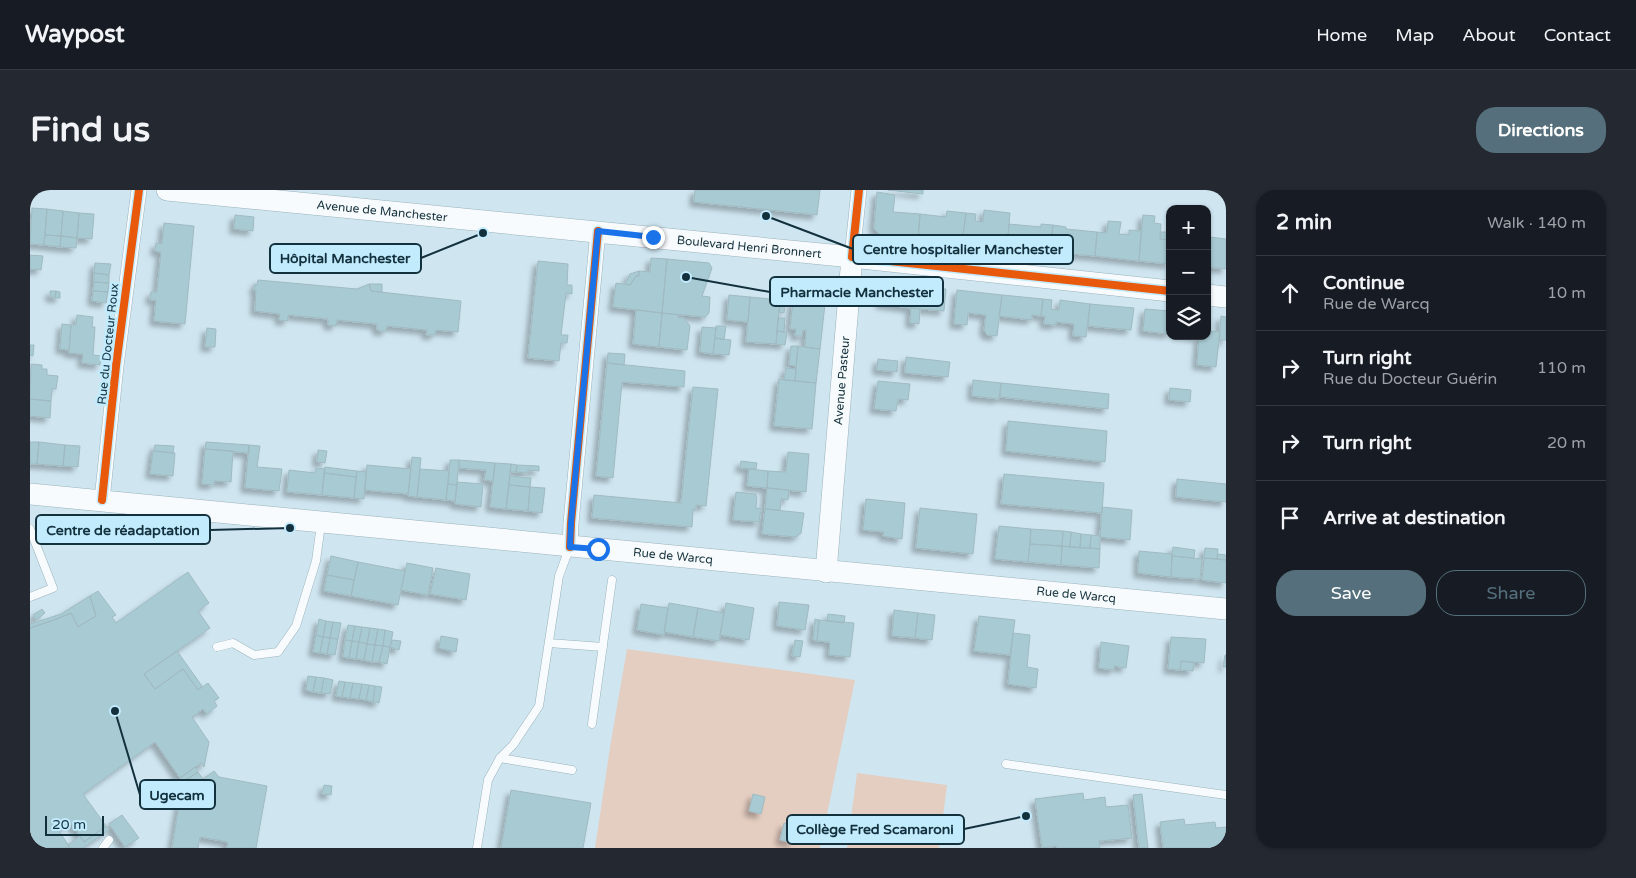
<!DOCTYPE html>
<html lang="en">
<head>
<meta charset="utf-8">
<style>
  :root { --surface:#171b24; --page:#242831; --text:#f1f3f6; --muted:#9ea1a6; --line:#363941; --accent:#55707c }
  body { margin:0; font-family:"Varela Round",sans-serif; background:var(--page); color:var(--text) }
  .controls { position:absolute; right:15px; top:15px; display:grid; overflow:hidden; border-radius:10px; box-shadow:0 1px 4px #0004 }
  .controls button { width:45px; height:45px; display:grid; place-items:center; padding:0; border:0; border-bottom:1px solid var(--line); background:var(--surface); color:var(--text); font:25px sans-serif }
  .scale { position:absolute; left:15px; bottom:12px; width:59px; box-sizing:border-box; padding-left:5px; border:2px solid #13313d; border-top:0; font-size:14px; line-height:18px; white-space:nowrap; color:#13313d; -webkit-text-stroke:4px #c2ebfe; paint-order:stroke }
  .stop { position:absolute; width:15px; height:15px; margin:-11px; border:4px solid #1a73e8; border-radius:50%; background:#fff }
  .stop.end { background:#1a73e8; border-color:#fff; box-shadow:0 1px 5px #0008 }
  .list { margin:0; padding:0; list-style:none }
  h2 { display:flex; justify-content:space-between; align-items:center; height:65px; margin:0; padding:0 20px; font-size:21px }
  h2 small { font-size:16px; font-weight:400; color:var(--muted) }
  .list li { display:grid; grid-template-columns:32px 1fr auto; gap:15px; align-items:center; box-sizing:border-box; height:75px; padding:0 20px; border-top:1px solid var(--line) }
  .list b { display:block; font-size:19px; white-space:nowrap }
  .list p { margin:0; font-size:16px; white-space:nowrap; color:var(--muted) }
  .list em { font-size:16px; font-style:normal; color:var(--muted) }
  .actions { display:flex; gap:10px; padding:15px 20px }
  .actions a { flex:1; padding:11px 0; border:1px solid var(--accent); border-radius:20px; text-align:center; font-size:18px; color:var(--accent) }
  .actions .main { background:var(--accent); color:#fff }
  .icon { flex:none; width:28px; height:28px; fill:none; stroke:currentColor; stroke-width:2; stroke-linecap:round; stroke-linejoin:round }
  .map { position:relative; flex:none; width:1196px; height:658px; overflow:hidden; border-radius:20px }
  header { display:flex; align-items:center; gap:30px; box-sizing:border-box; height:70px; padding:0 25px; background:var(--surface); border-bottom:1px solid var(--line) }
  header strong { font-size:24px }
  nav { display:flex; gap:28px; margin-inline-start:auto; font-size:18px }
  .intro { display:flex; align-items:center; justify-content:space-between; box-sizing:border-box; height:120px; padding:0 30px }
  h1 { margin:0; font-size:35px }
  .button { padding:12px 22px; border-radius:20px; background:var(--accent); color:#fff; font-size:18px; font-weight:700 }
  main { display:flex; gap:30px; padding:0 30px }
  aside { flex:1; background:var(--surface); border-radius:20px; box-shadow:0 1px 4px #0004 }
  .map>svg:first-child { display:block }
  .green { fill:#e4cdc1 }
  .building { fill:#a8cad3; stroke:#a0bac1; filter:url(#shadow) }
  .lines { fill:none; stroke-linecap:round; stroke-linejoin:round }
  .service-casing { stroke:#9ab2bd; stroke-width:9 }
  .minor-casing { stroke:#9ab2bd; stroke-width:16 }
  .secondary-casing { stroke:#9ab2bd; stroke-width:22 }
  .service { stroke:#f8fbfd; stroke-width:8 }
  .minor { stroke:#f8fbfd; stroke-width:15 }
  .secondary { stroke:#f8fbfd; stroke-width:21 }
  .cycleway-casing { stroke:#c2ebfe; stroke-width:11 }
  .cycleway { stroke:#e8590c; stroke-width:8 }
  .route { stroke:#1a73e8; stroke-width:6 }
  .labels { text-anchor:middle; dominant-baseline:central; stroke-width:5; stroke-linejoin:round; paint-order:stroke }
  .street-label { font-size:12px; fill:#13313d; stroke:#c2ebfe }
  .leader { fill:none; stroke:#13313d; stroke-width:2 }
  .callout-dot { fill:#13313d; stroke:#c2ebfe; stroke-width:2 }
  .callout { fill:#c2ebfe; stroke:#13313d; stroke-width:2 }
  .callout-label { font-size:14px; text-anchor:middle; font-weight:bold; fill:#13313d }
</style>
</head>
<body>
<header>
<strong>Waypost</strong>
<nav><a>Home</a><a>Map</a><a>About</a><a>Contact</a></nav>
</header>
<div class="intro"><h1>Find us</h1><a class="button">Directions</a></div>
<main>
<div class="map">
<svg width="1196" height="658" viewBox="0 0 1196 658">
  <defs>
    <filter id="shadow"><feDropShadow dx="-4.5" dy="4.5" stdDeviation="2.5" flood-color="#0004"/></filter>
  </defs>
  <rect width="100%" height="100%" fill="#cfe6f1"/>
  <path class="green" d="M597,459L825,490L790,658H565L581,551Z
    M827,583L917,595L909,658H817Z"/>
  <path class="building" d="M665,0H790L787,25L664,12Z
    M858,0H893V4Z
    M847,2L865,5L863,22L890,24L888,49L850,45L844,38Z
    M2,18L17,19L14,55L0,54Z
    M17,19L33,21L31,46L15,45Z
    M954,20L980,23L977,57L932,53L936,23L946,24L945,31L953,32Z
    M33,21L49,23L47,48L31,46Z
    M917,21L936,23L932,53L888,49L890,24L916,27Z
    M49,23L64,24L62,49L47,48Z
    M205,25L224,27L223,41L204,39Z
    M1113,25L1125,26L1124,33L1131,34L1130,49L1140,50V74L1109,71Z
    M1078,31L1091,32L1089,44L1099,45V40L1111,41L1109,71L1065,66L1067,42L1077,43Z
    M134,33L164,36L155,134L124,131L126,110H120L121,102H127L131,62L125,61L126,53L132,54Z
    M979,34L1011,37V34L1023,35L1020,62L977,57Z
    M1023,35L1036,37V39L1067,42L1065,66L1020,62Z
    M1131,42H1140V50L1130,49Z
    M15,45L31,46L30,57L14,55Z
    M31,46L47,48L46,58L30,57Z
    M1180,47L1196,49V79L1177,77V53H1179Z
    M0,65L13,66L11,80L0,79Z
    M621,68L637,69L632,123L583,117L586,93L600,95L606,86H609V81L620,82Z
    M637,69L679,73L682,78L672,106L680,107L679,123L675,127L632,123Z
    M508,71L538,74L537,95H542V104L536,103L531,145H538L537,153H531L529,171L498,168Z
    M65,73L81,74L79,85L64,83Z
    M609,81V86H606L600,95L595,94L600,84Z
    M64,83L79,85V93L64,92Z
    M228,90L327,99L339,94L341,101L431,111L428,142L406,140L405,145H396L397,140L357,136L356,141H351L347,140V134L307,130L306,136L298,135V129L258,125V131L249,130L250,124L225,121L226,100H224L225,94L227,95Z
    M64,92L79,93L78,102L63,101Z
    M852,93L884,96L881,118L850,114Z
    M339,94H352V102L341,101Z
    M884,96L916,99L914,121L881,118Z
    M927,100L972,105L967,146L957,145L954,140L956,125L938,123L937,135L924,134Z
    M20,101H26L25,108L20,107Z
    M26,101L30,102V108H25Z
    M63,101L78,102L76,113L62,111Z
    M699,105L720,107L718,132L697,130Z
    M972,105L1013,109L1011,126L1002,125V130L969,126Z
    M720,107L750,110L746,154L716,152Z
    M1013,109L1022,110L1021,119L1029,120L1030,110L1060,114L1056,147L1043,146L1044,134L1026,132V135L1014,134L1015,126H1011Z
    M763,111L795,114L790,159L775,157L776,140H773L772,146H765L766,139H760Z
    M1060,114L1104,118L1101,140L1058,136Z
    M750,115H755L754,123L749,122Z
    M881,118L890,119L889,134L880,133Z
    M1115,119L1140,121V144L1113,141Z
    M606,120L632,123L629,157L603,154Z
    M632,123L649,125L648,128H654L660,136L657,160L629,157Z
    M47,125L63,127L62,137H65L63,165L71,166L70,175L52,173L53,164L39,163L41,135H46Z
    M1191,126L1196,127V150H1189Z
    M748,128H755L754,142L747,141Z
    M32,134L41,135L39,160L30,159Z
    M1177,134H1180V141L1190,142L1186,177L1167,175L1169,147L1159,146H1177Z
    M686,136H696L694,150L685,148Z
    M672,137L686,138L683,164L670,162Z
    M177,138L186,139L185,157H175Z
    M747,141L757,142L755,155L746,154Z
    M685,148L701,150L699,165L683,164Z
    M0,155H4L3,166L0,165Z
    M761,156H768L766,176L759,175Z
    M768,156L790,159L786,193L765,191Z
    M578,163L595,164L594,175L577,173Z
    M876,167L920,172L918,187L875,183Z
    M848,169L868,171L867,182L847,180Z
    M577,173L655,181L654,197L592,192L583,288L566,286Z
    M1,174L12,175V179H17V185L28,186L26,199H22L21,211L0,209Z
    M756,178L766,179L765,191L754,190Z
    M749,189L786,193L782,239L744,236Z
    M943,190L971,193L969,209L942,206Z
    M848,191L880,194L878,210L868,209L866,221L844,219Z
    M971,193L1079,204L1078,219L970,207Z
    M663,197L688,199L676,316L666,315V320L663,319L662,337L562,328L564,305L651,313Z
    M1140,198L1161,200L1160,212L1139,210Z
    M0,209L21,211L20,228L0,226Z
    M978,231L1077,241L1075,272L976,261Z
    M0,252H9L7,274H0Z
    M9,252L35,255L33,276L7,274Z
    M176,252L219,255V263L175,259Z
    M35,255L50,256L48,277L33,276Z
    M125,255L144,256L143,263L124,261Z
    M219,255L230,256L227,277L252,279L249,301L215,298Z
    M175,259L203,261L201,292L184,291V295L172,294Z
    M288,260L297,261L295,273L287,272Z
    M123,261L145,263L143,286L120,284Z
    M758,262L779,264L776,302L737,298L738,281L756,282Z
    M382,267L391,268L387,307L378,306Z
    M420,270H429L427,295L418,294Z
    M429,270L465,273L463,291L454,290L456,280L429,278Z
    M711,271L727,273L726,279L710,278Z
    M465,273L481,274L476,319L460,317Z
    M481,274L487,275L486,282H480Z
    M337,275L381,279L378,304L335,300Z
    M487,275L509,276V281L498,280V283L486,282Z
    M295,277L327,281L326,287L294,283Z
    M286,278L295,279L292,305L257,302L259,280L285,283Z
    M390,279L419,281L416,310L387,307Z
    M719,279L738,281L737,298L717,296Z
    M327,281L336,282L334,309L324,308Z
    M294,283L326,287L324,308L292,305Z
    M974,284L1074,293L1072,323L971,314Z
    M480,286L501,288L500,297L479,295Z
    M1147,289L1196,294V312L1146,307Z
    M427,292L453,294L451,317L425,314Z
    M418,294L427,295L425,311L416,310Z
    M479,295L500,297L498,321L476,319Z
    M500,297L515,298L512,323L498,321Z
    M737,298L759,300L758,310L751,309L750,320L735,319Z
    M706,302L726,304V307H727L726,318L731,319L729,332L703,330Z
    M836,309L875,313L872,349L853,346L854,342L833,340Z
    M1072,317L1102,320L1100,350L1070,347Z
    M890,318L947,324L943,364L886,358Z
    M735,319L774,323L771,343L766,347L732,344Z
    M969,336L1001,339L998,372L965,369Z
    M1001,339L1033,341L1032,356L1000,354Z
    M1033,341L1041,342L1040,357L1032,356Z
    M1041,342L1051,344L1050,358L1040,357Z
    M1051,344L1061,345L1060,358H1050Z
    M1061,345L1070,346V359L1060,358Z
    M1000,354L1032,356L1031,375L998,372Z
    M1032,356L1070,359L1069,378L1031,375Z
    M1143,357L1165,360L1164,368L1142,366Z
    M1175,358L1188,359L1187,369L1174,368Z
    M1109,361L1142,364L1141,387L1108,383Z
    M1188,364L1196,365V370L1187,369Z
    M301,366L328,372L324,390L297,385Z
    M1142,366L1172,369L1170,389L1141,387Z
    M1174,368L1196,370V393L1172,390Z
    M328,372L375,381L368,415L321,406Z
    M377,373L403,378L398,405L371,400Z
    M406,378L440,384L436,410L400,404Z
    M158,382L179,413L168,421L180,438L114,484L125,499L153,479L168,500L178,493L189,508L184,511L187,516L177,524L173,519L162,527L179,552L174,577L171,573L150,588L125,552L53,604L76,636L54,652L41,633L29,641L39,656L36,658H0V438L24,430L41,423L48,437L66,426L60,406L68,401L86,425L82,427L86,433Z
    M297,385L324,390L321,406L294,401Z
    M60,406L66,426L48,437L41,423L24,430L0,438V434L31,424Z
    M749,412L779,415L775,440L747,436Z
    M639,413L668,418L663,447L634,442Z
    M696,413L724,418L719,450L690,445Z
    M611,414L638,418L634,445L607,440Z
    M668,418L694,423L689,451L663,447Z
    M12,419L15,423L6,430L3,425Z
    M864,420L888,423L885,448L862,446Z
    M888,423L905,425L902,450L885,448Z
    M798,424L815,426L814,433L797,431Z
    M949,426L985,430L980,465L944,461Z
    M289,429L296,431L293,447L286,445Z
    M785,429L789,430L787,451L783,450Z
    M789,430L824,433L820,467L799,465L800,452L787,451Z
    M296,431L303,432L300,448L293,447Z
    M303,432L311,433L308,449L300,448Z
    M318,435L325,436L322,451L315,450Z
    M325,436L332,437L329,452L322,451Z
    M332,437L340,438L337,454L329,452Z
    M340,438L348,439L345,455L337,454Z
    M348,439L355,440L353,456L345,455Z
    M355,440L363,442L360,457L353,456Z
    M983,443L1000,445L997,477L1008,479L1006,498L978,494Z
    M286,445L293,447L290,463L283,462Z
    M411,446L428,449L426,462L409,458Z
    M293,447L300,448L297,464L290,463Z
    M1141,447L1176,449L1174,473L1151,471L1150,480L1138,479Z
    M300,448L308,449L305,465L297,464Z
    M315,450L322,451L319,468L313,467Z
    M362,450L371,451L369,460L360,457Z
    M765,450L773,451L770,467L762,466Z
    M322,451L329,452L326,469L319,468Z
    M329,452L337,454L334,470L326,469Z
    M1071,452L1099,456L1096,478L1084,476V480L1069,478Z
    M337,454L345,455L342,472L334,470Z
    M345,455L353,456L349,472H342Z
    M353,456L360,457L357,474L349,472Z
    M147,461L172,496L168,500L153,479L125,499L114,484Z
    M1195,465H1196V477H1193Z
    M1151,471L1164,473L1163,481L1150,480Z
    M278,486L286,487L283,502L276,500Z
    M286,487L294,488L291,503L283,502Z
    M294,488L303,490L300,504L291,503Z
    M309,491L315,492L312,507L306,506Z
    M315,492L323,493L320,508L312,507Z
    M323,493L332,494L329,509L320,508Z
    M332,494L339,495L336,510L329,509Z
    M339,495L345,496L343,512L336,510Z
    M345,496L352,497L349,513L343,512Z
    M165,577L168,582L153,592L150,588Z
    M184,581L189,587L237,596L226,658H197L198,652L170,647L168,658H142L153,592L168,582L173,589Z
    M294,595L302,596L301,605L292,604Z
    M481,600L561,613L553,658H471Z
    M1053,603L1054,610L1075,607L1076,617L1098,615L1102,648L1069,651L1070,658H1027V656L1012,658L1005,609Z
    M723,604L735,607L731,624L719,621Z
    M1112,604L1118,658H1109L1103,605Z
    M92,625L109,648L95,657L79,634Z
    M1154,629L1155,635L1185,632L1186,638L1196,637V658H1133L1130,632Z
    M754,633L766,636L762,653L750,650Z
    M76,636L79,640L53,658H40L38,655L50,646L54,652Z"/>
  <g class="lines">
    <g class="service-casing">
      <path id="service" d="M0,339L23,398L0,407
        M519,453L573,457
        M187,457L203,453L224,465L248,462L266,436L286,371L291,334
        M562,534L582,390
        M470,568L542,580
        M976,574L1196,605
        M73,658L79,650
        M447,658L458,590L470,568L483,555L509,516L529,386L539,359"/>
    </g>
    <g class="minor-casing">
      <path id="minor" d="M822,67L829,0
        M72,310L86,176L109,0
        M540,357L541,333L568,41"/>
    </g>
    <g class="secondary-casing">
      <g id="secondary">
        <path id="s1" d="M137,0L822,67L1140,101"/>
        <path d="M1177,105L1196,107"/>
        <path id="s2" d="M0,304L1196,419"/>
        <path id="s3" d="M796,382L822,67"/>
      </g>
    </g>
    <use href="#service" class="service"/>
    <use href="#minor" class="minor"/>
    <use href="#secondary" class="secondary"/>
    <g class="cycleway-casing">
      <path id="cycleway" d="M829,0L822,67L1140,101
        M72,310L86,176L109,0
        M540,357L541,333L568,41"/>
    </g>
    <use href="#cycleway" class="cycleway"/>
  </g>
  <g class="lines">
    <path class="route" d="M568,359L540,357L541,333L568,41L623,47"/>
  </g>
  <g class="labels">
    <g class="street-label">
      <text stroke="none"><textPath href="#s1" startOffset="216">Avenue de Manchester</textPath></text>
      <text stroke="none"><textPath href="#s1" startOffset="585">Boulevard Henri Bronnert</textPath></text>
      <text transform="translate(78 154) rotate(-84)">Rue du Docteur Roux</text>
      <text stroke="none"><textPath href="#s3" startOffset="192">Avenue Pasteur</textPath></text>
      <text stroke="none"><textPath href="#s2" startOffset="646">Rue de Warcq</textPath></text>
      <text stroke="none"><textPath href="#s2" startOffset="1051">Rue de Warcq</textPath></text>
    </g>
  </g>
  <path class="leader" d="M736 26L823 59M453 43L391 68M656 87L740 102M260 338L180 340M85 521L110 605M996 626L934 639"/>
  <g class="callout-dot">
    <circle cx="736" cy="26" r="5"/>
    <circle cx="453" cy="43" r="5"/>
    <circle cx="656" cy="87" r="5"/>
    <circle cx="260" cy="338" r="5"/>
    <circle cx="85" cy="521" r="5"/>
    <circle cx="996" cy="626" r="5"/>
  </g>
  <g class="callout">
    <rect x="823" y="45" width="220" height="29" rx="5"/>
    <rect x="240" y="54" width="151" height="29" rx="5"/>
    <rect x="740" y="87" width="173" height="29" rx="5"/>
    <rect x="6" y="325" width="174" height="29" rx="5"/>
    <rect x="110" y="590" width="75" height="29" rx="5"/>
    <rect x="757" y="625" width="177" height="29" rx="5"/>
  </g>
  <g class="callout-label">
    <text x="933" y="64">Centre hospitalier Manchester</text>
    <text x="315" y="73">Hôpital Manchester</text>
    <text x="827" y="107">Pharmacie Manchester</text>
    <text x="93" y="345">Centre de réadaptation</text>
    <text x="147" y="610">Ugecam</text>
    <text x="845" y="644">Collège Fred Scamaroni</text>
  </g>
</svg>
<div class="controls">
<button>+</button>
<button>−</button>
<button><svg class="icon" aria-label="layers" viewBox="0 0 24 24"><path d="M12 4l9 5-9 5-9-5zM3 14l9 5 9-5"/></svg></button>
</div>
<div class="scale">20 m</div>
<div class="stop" style="left:568px;top:359px"></div>
<div class="stop end" style="left:623px;top:47px"></div>
</div>
<aside>
<h2>2 min<small>Walk · 140 m</small></h2>
<ul class="list">
<li><svg class="icon" aria-label="ahead" viewBox="0 0 24 24"><path d="M12 20V5M6 11l6-6 6 6"/></svg><div><b>Continue</b><p>Rue de Warcq</p></div><em>10 m</em></li>
<li><svg class="icon" aria-label="right" viewBox="0 0 24 24"><path d="M7 20v-9h11M14 6l5 5-5 5"/></svg><div><b>Turn right</b><p>Rue du Docteur Guérin</p></div><em>110 m</em></li>
<li><svg class="icon" aria-label="right" viewBox="0 0 24 24"><path d="M7 20v-9h11M14 6l5 5-5 5"/></svg><div><b>Turn right</b></div><em>20 m</em></li>
<li><svg class="icon" aria-label="arrive" viewBox="0 0 24 24"><path d="M6 21V4h12l-3 4 3 4H6"/></svg><div><b>Arrive at destination</b></div></li>
</ul>
<div class="actions"><a class="main">Save</a><a>Share</a></div>
</aside>
</main>
</body>
</html>
